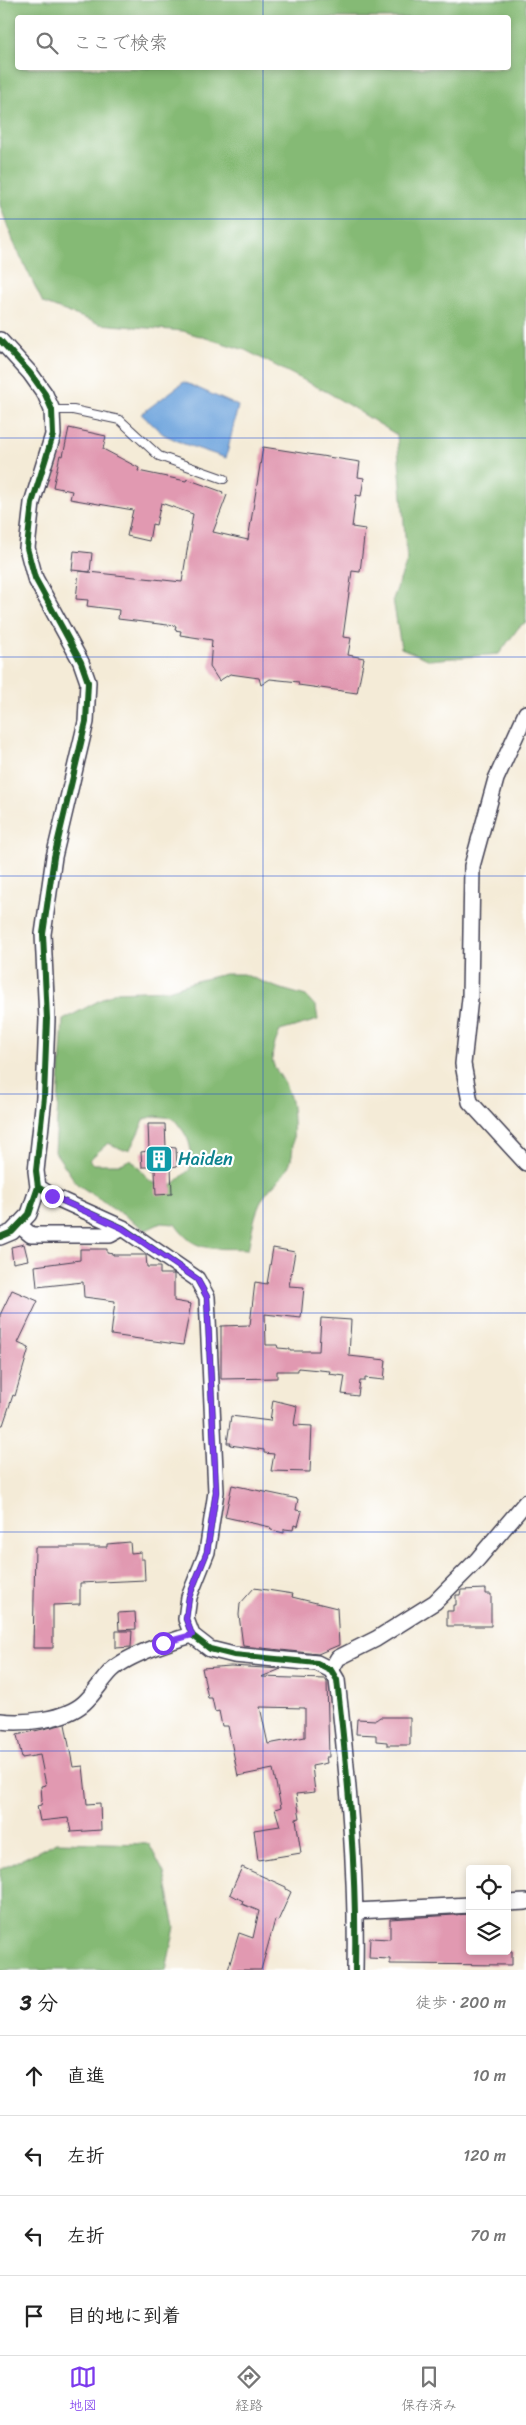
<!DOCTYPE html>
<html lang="ja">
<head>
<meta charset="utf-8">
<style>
  :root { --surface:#fff; --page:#f6f6f6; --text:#222; --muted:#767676; --line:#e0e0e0; --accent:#7c3aed }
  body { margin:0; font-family:Sriracha,"Klee One",sans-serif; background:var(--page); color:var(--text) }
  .controls { position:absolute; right:15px; bottom:15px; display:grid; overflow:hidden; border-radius:5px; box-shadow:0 2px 8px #0003 }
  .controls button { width:45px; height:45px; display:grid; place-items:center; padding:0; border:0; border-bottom:1px solid var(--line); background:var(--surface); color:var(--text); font:25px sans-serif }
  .stop { position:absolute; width:15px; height:15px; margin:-11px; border:4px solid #7c3aed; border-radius:50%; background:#fff }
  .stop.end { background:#7c3aed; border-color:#fff; box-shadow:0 1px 5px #0008 }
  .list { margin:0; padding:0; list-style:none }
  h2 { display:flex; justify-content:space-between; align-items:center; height:65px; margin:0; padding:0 20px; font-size:21px }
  h2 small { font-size:16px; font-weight:400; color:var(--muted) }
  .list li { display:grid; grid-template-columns:32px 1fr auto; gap:15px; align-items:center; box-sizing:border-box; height:80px; padding:0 20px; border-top:1px solid var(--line) }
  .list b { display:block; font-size:19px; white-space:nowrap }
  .list em { font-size:16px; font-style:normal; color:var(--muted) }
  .icon { flex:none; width:28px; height:28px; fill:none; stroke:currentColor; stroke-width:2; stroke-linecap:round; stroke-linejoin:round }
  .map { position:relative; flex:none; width:526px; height:1970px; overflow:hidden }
  .search { position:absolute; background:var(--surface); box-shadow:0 2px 8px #0003; left:15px; right:15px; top:15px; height:55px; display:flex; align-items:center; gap:12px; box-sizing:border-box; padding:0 18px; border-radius:5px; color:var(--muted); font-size:19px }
  .sheet { height:385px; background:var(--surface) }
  nav { display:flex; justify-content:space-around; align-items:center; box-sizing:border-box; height:70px; border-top:1px solid var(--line); background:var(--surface); font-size:14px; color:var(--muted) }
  nav a { display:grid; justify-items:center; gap:2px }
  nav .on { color:var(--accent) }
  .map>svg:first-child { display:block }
  .forest { fill:#85ba75; stroke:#546e58; fill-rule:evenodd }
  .water { fill:#70a5dd; stroke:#49648c }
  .building { fill:#e199b1; fill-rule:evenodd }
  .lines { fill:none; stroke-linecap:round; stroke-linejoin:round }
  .service-casing { stroke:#424052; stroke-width:10 }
  .minor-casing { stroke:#424052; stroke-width:18 }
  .service { stroke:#fff; stroke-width:8 }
  .minor { stroke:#fff; stroke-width:15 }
  .cycleway-casing { stroke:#fff; stroke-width:9 }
  .cycleway { stroke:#1b5e20; stroke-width:6 }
  .route { stroke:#7c3aed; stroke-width:6 }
  .grid { fill:none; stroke:#1d4ed8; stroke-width:1; stroke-opacity:0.55 }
  .labels { text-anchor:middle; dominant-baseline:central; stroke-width:4.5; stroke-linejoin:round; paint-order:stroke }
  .culture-label { font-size:18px; fill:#0d838f; stroke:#fff; text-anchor:start }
</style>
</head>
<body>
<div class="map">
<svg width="526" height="1970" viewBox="0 0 526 1970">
  <rect width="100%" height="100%" fill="#fff"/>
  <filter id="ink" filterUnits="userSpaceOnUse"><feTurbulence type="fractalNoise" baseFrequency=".02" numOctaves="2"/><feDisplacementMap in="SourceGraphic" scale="10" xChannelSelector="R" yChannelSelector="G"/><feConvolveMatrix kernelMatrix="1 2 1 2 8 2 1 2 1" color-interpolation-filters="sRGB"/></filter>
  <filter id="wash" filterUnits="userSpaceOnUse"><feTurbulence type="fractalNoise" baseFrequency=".0096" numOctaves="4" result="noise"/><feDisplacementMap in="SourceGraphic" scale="20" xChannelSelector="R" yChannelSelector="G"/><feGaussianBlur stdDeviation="1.12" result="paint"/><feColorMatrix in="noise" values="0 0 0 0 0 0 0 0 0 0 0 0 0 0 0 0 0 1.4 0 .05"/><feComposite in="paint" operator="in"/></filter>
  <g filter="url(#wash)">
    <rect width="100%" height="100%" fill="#f4ebd7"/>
    <path class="forest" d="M0,0H526V622L519,627L499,654L430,660L401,648L393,599L407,561L397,435L329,393L245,350L183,331L100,324L43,303L13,241L0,205ZM18,18H508V68H18Z
      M225,974H243L278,988L306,996L316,1007L318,1020L280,1031C262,1071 280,1064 290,1097C294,1110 294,1141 292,1155C288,1177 274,1181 263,1198C254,1213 252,1232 248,1249C214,1247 196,1255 175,1224L161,1223L146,1230L77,1184L55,1152L63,1020L115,992L168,990L196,981ZM155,1116L173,1118C189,1137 193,1144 190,1169L168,1189L150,1181L131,1159L121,1164H93L89,1160L108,1143L124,1150L130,1149L145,1119Z
      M57,1842L149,1844L164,1873L175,1927L166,1970H0V1870Z"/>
    <path class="water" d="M184,382L238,406L226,458L184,444L163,434L141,414Z"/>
    <g id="blocks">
      <path class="building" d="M69,428L106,436L103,449L139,468L138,471L186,481L187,479L223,492L222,494L227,495L213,532L248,540L263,447L360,462L358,477L364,478L361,496L356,495L352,527L365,529L360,572L352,571L343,637L351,638L348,655L364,658L357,693L298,685L299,682L270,679L261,685L259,678L230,674L219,681L210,667L212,640L180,635L181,631L175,630L176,626L118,619L119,610L87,606L88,600L76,599L79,571L182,582L193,514L161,503L156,525L152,524L149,541L127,536L133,510L70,499L72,491L53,487L60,455L63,456Z
        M74,551L92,553L90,572L72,570Z
        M148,1124H165L166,1147L176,1148L177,1166L171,1167L172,1194L156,1195L155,1170H152V1167H142L141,1152L149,1151Z
        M24,1244L28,1260L13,1263L11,1247Z
        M273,1248L295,1252L289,1286L304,1287L301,1318L265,1314L266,1345H277L278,1348L290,1349V1351H319L321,1318L351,1320L349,1356L386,1360L384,1380L365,1378V1381H360L358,1396L342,1394L345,1376L329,1374L330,1371L298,1368V1371H277V1378L221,1379V1326L250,1325L255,1282L267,1284Z
        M80,1249H107V1253L113,1254V1255H146L147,1267H160V1274H174V1301L191,1304L183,1345L111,1335L115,1301L84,1297L83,1282L37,1287L35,1266L80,1260Z
        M12,1290L38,1301L18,1343L29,1348L15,1396L13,1395L3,1425H0V1315Z
        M273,1400L297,1406L294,1425L312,1426L310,1472L271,1471L274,1454L264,1453V1450L230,1445L231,1443H227L231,1416L270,1421Z
        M232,1485L298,1499L296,1510L302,1511L298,1526L294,1525L293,1530L284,1529V1533L271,1530L270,1527L225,1517Z
        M130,1542L131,1553L141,1552V1559H144L145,1580L80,1583V1604L53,1605V1648H33L35,1547H107V1544Z
        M254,1588L293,1594L292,1597L337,1608L339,1645L318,1654L243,1646L239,1615L240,1604Z
        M486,1589V1594H491V1626H447V1611H453V1605H456V1595H460L461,1590Z
        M135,1612L136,1629L119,1630L118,1613Z
        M116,1631H132L131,1647L116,1648Z
        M231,1666L281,1669L261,1677L325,1679L327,1682L329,1757H326L327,1763L312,1766L315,1792L296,1794L300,1818L296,1819L301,1853L258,1860L254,1830L280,1826L275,1809L281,1807L273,1769L238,1776L228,1726H222L219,1711L215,1712L212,1698H208L202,1668ZM260,1707L305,1708V1737L268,1744Z
        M380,1717H410V1745H387V1742L376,1741V1735L356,1734L357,1719L376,1720Z
        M65,1724L73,1767L83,1766L87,1804L100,1803L101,1830L71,1832L68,1818L40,1821L37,1806L41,1805L42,1800L41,1786L46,1785L40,1755L22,1758L17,1735Z
        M242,1867L286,1887V1889L291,1892L278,1921L275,1920L261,1970H228L239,1933L253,1938L259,1911L242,1904L243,1901L230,1894Z
        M470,1914V1951H512V1965L390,1964V1959L369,1958L370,1938L390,1939V1919Z"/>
    </g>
  </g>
  <g filter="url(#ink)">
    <use href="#blocks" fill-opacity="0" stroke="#424052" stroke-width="1"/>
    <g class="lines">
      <g class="service-casing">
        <path id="service" d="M52,410H73L120,420L159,456L224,479"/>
      </g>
      <g class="minor-casing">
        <path id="minor" d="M0,340L30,373L45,394L52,410L53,435L32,503L27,548L35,578L81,662L88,682L86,722L54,857L43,934L47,1019L44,1097L36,1171L38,1187L29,1214L12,1232L0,1237
          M526,713L496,779L472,866L470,998L463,1064L470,1102L526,1163
          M38,1187L52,1196L123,1228L197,1279L207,1297L216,1492L207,1552L189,1597L186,1619L192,1635L210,1649L234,1655L317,1663L331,1670L337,1680C348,1776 357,1873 355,1970
          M19,1225L31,1235H110L123,1228
          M331,1670L338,1658L376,1639L435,1602L477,1560L526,1502
          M0,1721C24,1724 65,1720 84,1703C95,1693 102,1680 112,1670C128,1655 171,1641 192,1635
          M507,1903L526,1902
          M356,1911L470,1905"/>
      </g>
      <use href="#service" class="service"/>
      <use href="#minor" class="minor"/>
      <g class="cycleway-casing">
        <path id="cycleway" d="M0,340L30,373L45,394L52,410L53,435L32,503L27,548L35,578L81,662L88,682L86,722L54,857L43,934L47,1019L44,1097L36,1171L38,1187L29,1214L12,1232L0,1237
          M38,1187L52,1196L123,1228L197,1279L207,1297L216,1492L207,1552L189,1597L186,1619L192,1635L210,1649L234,1655L317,1663L331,1670L337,1680C348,1776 357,1873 355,1970"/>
      </g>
      <use href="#cycleway" class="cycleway"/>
    </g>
  </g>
  <g class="lines" filter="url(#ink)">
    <path class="route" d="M52,1196L122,1228L197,1279L207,1297L216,1492L207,1552L189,1597L186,1619L192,1635L163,1643"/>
  </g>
  <path class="grid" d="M263,0V18M263,68V1970M0,219H526M0,438H526M0,657H526M0,876H526M0,1094H526M0,1313H526M0,1532H526M0,1751H526"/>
  <defs>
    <g id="building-square" transform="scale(1.4375)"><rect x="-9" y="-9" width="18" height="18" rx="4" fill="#0f9aa8" stroke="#fff"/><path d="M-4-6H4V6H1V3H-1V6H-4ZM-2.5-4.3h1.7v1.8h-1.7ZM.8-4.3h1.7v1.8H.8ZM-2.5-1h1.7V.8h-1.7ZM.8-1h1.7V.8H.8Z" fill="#fff"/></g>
  </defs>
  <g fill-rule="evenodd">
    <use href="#building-square" x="159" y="1159"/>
  </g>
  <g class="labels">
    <g class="culture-label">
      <text x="178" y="1159">Haiden</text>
    </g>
  </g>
</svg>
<div class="controls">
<button><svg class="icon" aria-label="locate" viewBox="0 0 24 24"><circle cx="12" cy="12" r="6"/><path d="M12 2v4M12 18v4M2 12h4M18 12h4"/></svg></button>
<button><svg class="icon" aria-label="layers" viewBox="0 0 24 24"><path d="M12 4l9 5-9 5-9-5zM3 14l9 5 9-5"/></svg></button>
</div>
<div class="stop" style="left:163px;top:1643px"></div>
<div class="stop end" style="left:52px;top:1196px"></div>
<div class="search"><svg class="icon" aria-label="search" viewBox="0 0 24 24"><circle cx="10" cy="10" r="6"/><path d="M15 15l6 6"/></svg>ここで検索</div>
</div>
<section class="sheet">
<h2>3 分<small>徒歩 · 200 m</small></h2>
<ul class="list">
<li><svg class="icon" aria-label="ahead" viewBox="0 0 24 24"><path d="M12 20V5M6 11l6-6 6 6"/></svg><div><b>直進</b></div><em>10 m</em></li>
<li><svg class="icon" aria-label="left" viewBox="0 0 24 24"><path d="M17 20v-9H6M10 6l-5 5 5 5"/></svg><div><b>左折</b></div><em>120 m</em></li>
<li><svg class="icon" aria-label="left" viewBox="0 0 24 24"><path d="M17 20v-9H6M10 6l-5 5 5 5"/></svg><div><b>左折</b></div><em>70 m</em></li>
<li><svg class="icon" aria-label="arrive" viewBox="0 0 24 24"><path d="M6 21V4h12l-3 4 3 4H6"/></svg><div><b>目的地に到着</b></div></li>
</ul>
</section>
<nav>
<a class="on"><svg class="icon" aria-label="map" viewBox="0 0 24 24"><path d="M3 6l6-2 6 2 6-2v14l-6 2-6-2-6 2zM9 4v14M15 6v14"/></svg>地図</a>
<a><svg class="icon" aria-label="directions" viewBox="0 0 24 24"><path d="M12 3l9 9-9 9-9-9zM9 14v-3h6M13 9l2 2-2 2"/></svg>経路</a>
<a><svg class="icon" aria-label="saved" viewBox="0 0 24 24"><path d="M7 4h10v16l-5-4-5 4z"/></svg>保存済み</a>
</nav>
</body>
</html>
